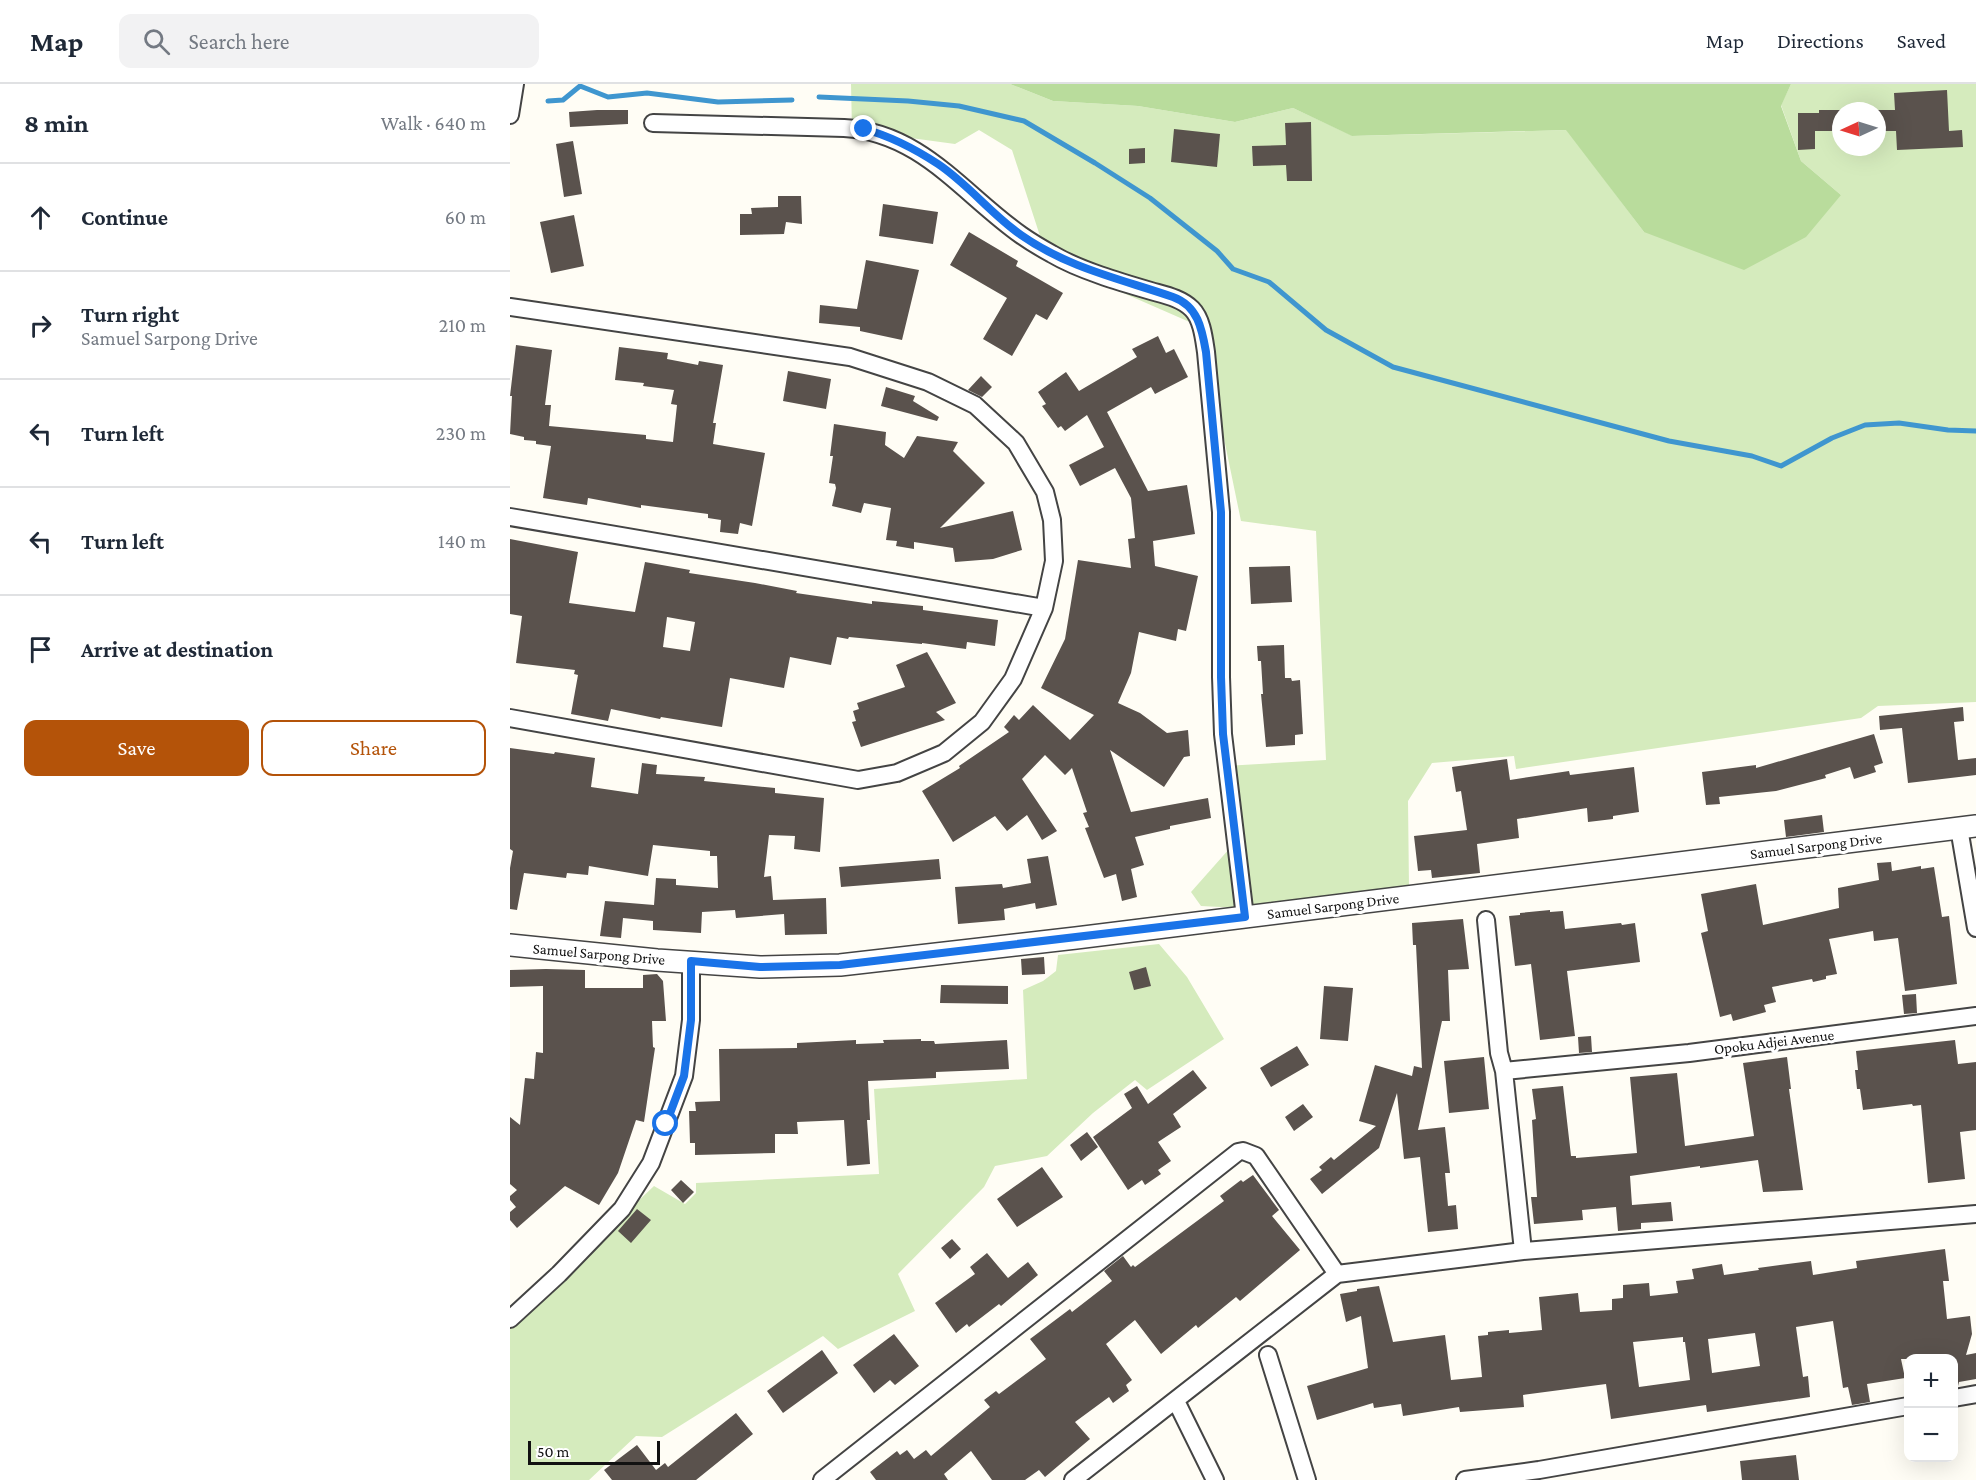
<!DOCTYPE html>
<html lang="en">
<head>
<meta charset="utf-8">
<style>
  :root { --surface:#fff; --page:#f2f2f3; --text:#1f2937; --muted:#747a83; --line:#e0e1e3; --accent:#b45309 }
  body { margin:0; font-family:"Crimson Pro",serif; background:var(--page); color:var(--text) }
  .controls { position:absolute; right:18px; bottom:18px; display:grid; overflow:hidden; border-radius:12px; box-shadow:0 6px 24px #0002 }
  .controls button { width:54px; height:54px; display:grid; place-items:center; padding:0; border:0; border-bottom:2px solid var(--line); background:var(--surface); color:var(--text); font:30px sans-serif }
  .compass { position:absolute; left:1322px; top:18px; width:54px; height:54px; border-radius:50%; background:var(--surface); box-shadow:0 6px 24px #0002; rotate:266deg }
  .scale { position:absolute; left:18px; bottom:15px; width:132px; box-sizing:border-box; padding-left:6px; border:3px solid #111; border-top:0; font-size:16px; line-height:21px; white-space:nowrap; color:#111; -webkit-text-stroke:4px #fff; paint-order:stroke }
  .stop { position:absolute; width:18px; height:18px; margin:-14px; border:4px solid #1a73e8; border-radius:50%; background:#fff }
  .stop.end { background:#1a73e8; border-color:#fff; box-shadow:0 2px 6px #0008 }
  .list { margin:0; padding:0; list-style:none }
  h2 { display:flex; justify-content:space-between; align-items:center; height:78px; margin:0; padding:0 24px; font-size:26px }
  h2 small { font-size:20px; font-weight:400; color:var(--muted) }
  .list li { display:grid; grid-template-columns:39px 1fr auto; gap:18px; align-items:center; box-sizing:border-box; height:108px; padding:0 24px; border-top:2px solid var(--line) }
  .list b { display:block; font-size:22px; white-space:nowrap }
  .list p { margin:0; font-size:20px; white-space:nowrap; color:var(--muted) }
  .list em { font-size:20px; font-style:normal; color:var(--muted) }
  .actions { display:flex; gap:12px; padding:18px 24px }
  .actions a { flex:1; padding:14px 0; border:2px solid var(--accent); border-radius:12px; text-align:center; font-size:21px; color:var(--accent) }
  .actions .main { background:var(--accent); color:#fff }
  .icon { flex:none; width:33px; height:33px; fill:none; stroke:currentColor; stroke-width:2; stroke-linecap:round; stroke-linejoin:round }
  .map { position:relative; flex:none; width:1466px; height:1396px; overflow:hidden }
  header { display:flex; align-items:center; gap:36px; box-sizing:border-box; height:84px; padding:0 30px; background:var(--surface); border-bottom:2px solid var(--line) }
  header strong { font-size:28px }
  nav { display:flex; gap:33px; margin-inline-start:auto; font-size:21px }
  .search { width:420px; height:54px; background:var(--page); display:flex; align-items:center; gap:15px; box-sizing:border-box; padding:0 21px; border-radius:12px; color:var(--muted); font-size:22px }
  main { display:flex }
  aside { flex:1; background:var(--surface) }
  .map>svg:first-child { display:block }
  .green { fill:#d5ebbd; fill-rule:evenodd }
  .forest { fill:#b9dc9c }
  .lines { fill:none; stroke-linecap:round; stroke-linejoin:round }
  .stream { stroke:#3f96cf; stroke-width:5 }
  .building { fill:#5a524d; fill-rule:evenodd }
  .minor-casing { stroke:#444; stroke-width:20 }
  .tertiary-casing { stroke:#444; stroke-width:24 }
  .minor { stroke:#fff; stroke-width:16 }
  .tertiary { stroke:#fff; stroke-width:21 }
  .route { stroke:#1a73e8; stroke-width:8 }
  .labels { text-anchor:middle; dominant-baseline:central; stroke-width:6; stroke-linejoin:round; paint-order:stroke }
  .street-label { font-size:15px; fill:#111; stroke:#fff }
</style>
</head>
<body>
<header>
<strong>Map</strong>
<div class="search"><svg class="icon" aria-label="search" viewBox="0 0 24 24"><circle cx="10" cy="10" r="6"/><path d="M15 15l6 6"/></svg>Search here</div>
<nav><a>Map</a><a>Directions</a><a>Saved</a></nav>
</header>
<main>
<aside>
<h2>8 min<small>Walk · 640 m</small></h2>
<ul class="list">
<li><svg class="icon" aria-label="ahead" viewBox="0 0 24 24"><path d="M12 20V5M6 11l6-6 6 6"/></svg><div><b>Continue</b></div><em>60 m</em></li>
<li><svg class="icon" aria-label="right" viewBox="0 0 24 24"><path d="M7 20v-9h11M14 6l5 5-5 5"/></svg><div><b>Turn right</b><p>Samuel Sarpong Drive</p></div><em>210 m</em></li>
<li><svg class="icon" aria-label="left" viewBox="0 0 24 24"><path d="M17 20v-9H6M10 6l-5 5 5 5"/></svg><div><b>Turn left</b></div><em>230 m</em></li>
<li><svg class="icon" aria-label="left" viewBox="0 0 24 24"><path d="M17 20v-9H6M10 6l-5 5 5 5"/></svg><div><b>Turn left</b></div><em>140 m</em></li>
<li><svg class="icon" aria-label="arrive" viewBox="0 0 24 24"><path d="M6 21V4h12l-3 4 3 4H6"/></svg><div><b>Arrive at destination</b></div></li>
</ul>
<div class="actions"><a class="main">Save</a><a>Share</a></div>
</aside>
<div class="map">
<svg width="1466" height="1396" viewBox="0 0 1466 1396">
  <rect width="100%" height="100%" fill="#fffdf5"/>
  <path class="green" d="M341,0H500L543,17L628,22L725,38L783,24L843,52L1057,46L1134,148L1331,111L1291,77L1271,21L1281,0H1466V618L1368,622L1351,634L1006,685L1004,672L922,679L898,717L899,804L730,824L691,822L681,808L720,764L715,682L816,676L806,447L731,437L691,243L579,194L530,152L502,66L469,46L445,60L342,46ZM1331,27H1367V63H1331Z
    M649,860L677,893L714,955L637,1006L625,996L583,1029L537,1072L485,1082L474,1103L388,1190L405,1227L328,1265L313,1252L152,1353L126,1352L79,1396H0V1239L144,1102L175,1120L186,1109V1099L369,1090L364,1005L517,995L513,906L533,897L546,887L548,871Z"/>
  <path class="forest" d="M500,0H1281L1271,22L1291,77L1331,111L1296,153L1234,186L1134,148L1056,46L842,52L783,24L725,38L628,22L543,17Z"/>
  <g class="lines">
    <path class="stream" d="M309,13L398,17L449,22L514,37L585,79L640,114L707,167L723,185L759,198L816,246L883,283L1159,357L1242,372L1271,382L1322,354L1355,341L1389,339L1438,346L1466,347
      M38,17L53,16L70,2L98,13L137,9L208,18L282,16"/>
  </g>
  <path class="building" d="M1437,6L1439,47L1452,46L1453,63L1387,66L1386,47H1367V26H1385L1384,9Z
    M87,26H118V40L60,43L59,28Z
    M1309,26H1331V47H1305V65L1288,66V29H1309Z
    M801,38L802,97H777L776,81L743,82L742,62L776,61L775,39Z
    M664,45L710,50L707,83L661,78Z
    M63,57L72,110L54,113L46,60Z
    M635,64V79L619,80V65Z
    M268,112H291L292,140L276,138L274,150L230,151V130H242L241,124L268,123Z
    M373,120L428,128L423,160L369,152Z
    M64,131L74,182L41,189L30,138Z
    M459,148L508,177L506,182L553,209L537,236L526,230L502,272L473,255L497,214L440,181Z
    M356,176L409,186L392,256L350,247V243L309,239L310,221L347,225Z
    M648,252L656,269L664,265L678,293L645,310L641,303L597,328L638,407L677,401L685,450L643,457L645,482L688,492L676,547L668,545L666,557L629,548L621,589L608,619L630,629L657,649L678,646L680,672L674,673L654,703L600,666L621,728L698,714L701,734L660,742V745L625,753L634,781L621,785L627,813L612,817L606,790L594,794L575,744L579,743L573,729L577,728L562,684L555,691L535,671L512,695L547,747L532,756L517,731L497,747L485,732L443,758L412,707L450,684L449,682L499,648L494,643L504,631L509,636L523,621L560,656L584,631L531,604L555,555L568,476L621,484L618,455L625,454L621,414L605,384L570,402L559,381L594,363L577,331L555,347L551,342L548,344L532,322L536,320L528,308L556,288L569,307L627,273L622,265Z
    M6,261L42,266L35,321H41L39,342L136,351V355L163,358L167,321L161,320L164,306L133,302L134,299L105,296L109,263L158,269L157,275L188,281L189,277L213,281L203,339H206L203,360L255,369L242,442L230,439L228,450L210,448L211,436L198,434V430L131,421V424L78,414L77,421L33,414L41,362L26,360V357L14,356V353L0,350L2,312H0Z
    M278,287L321,295L316,325L273,317Z
    M471,292L482,303L472,313L458,306Z
    M376,303L405,312L403,317L429,333L427,337L371,322Z
    M324,340L376,348L375,361L394,374L407,352L448,358L443,367L475,399L430,444L503,427L512,466L483,475L445,478L443,464L404,458V465L386,462L387,457L376,456L381,424L354,419L351,429L322,422L326,404L325,400L319,399L323,372H320Z
    M0,455L68,468L59,519L125,528L135,478L180,486L179,489L245,499L287,507L286,509L362,520V517L413,522V526L488,536L485,562L457,558L456,565L412,559V560L339,553L338,555L327,553L321,581L280,573L274,604L220,594L212,643L151,633L150,635L101,625L98,637L61,630L68,591L64,590L65,586L6,579L12,532L0,530ZM157,533L185,538L180,567L153,563Z
    M780,482L782,518L741,520L739,483Z
    M774,561L775,594H781L782,597L790,596L793,650L785,651V661L756,663L751,610H753L751,577H748L747,562Z
    M417,568L446,619L426,628L435,636L351,663L342,638L346,637L343,627L349,625L347,619L395,603L386,581Z
    M1453,623L1454,637L1444,638L1448,676L1466,674V691L1398,699L1392,644L1370,646L1369,632Z
    M1364,650L1373,679L1364,682L1366,688L1344,695L1340,683L1315,691L1316,694L1266,707L1209,713L1210,720L1196,721L1192,688L1246,681V684Z
    M0,664L44,670L45,668L85,674L81,703L128,710L132,679L147,681L146,690L195,693L194,697L265,704V709L314,714L310,768L284,765L285,752L259,751L254,793L261,792L263,816L316,814L317,850L275,851L274,830L226,834L225,826L192,828L191,849L143,846V837L113,834L111,854L90,852L95,817L144,821L146,794L166,795V801L208,804L207,772H200V767L143,761L138,792L79,782L78,791L57,789L56,794L14,789L7,826L0,825V784L3,767L0,765Z
    M997,675L1000,696L1059,687L1060,691L1124,683L1129,728L1103,732V735L1078,738L1077,724L1007,735L1009,754L967,760L970,789L922,794L921,786L908,787L904,752L957,746L951,707L946,708L942,683Z
    M1312,731L1314,748L1276,753L1274,736Z
    M538,772L547,821L526,825L525,819L494,825L495,836L448,840L445,803L492,800L493,804L521,799L517,775Z
    M429,775L431,795L331,803L329,783Z
    M1381,778L1382,787L1411,782V785L1424,783L1432,833L1439,832L1447,900L1395,907L1388,854L1364,857L1363,847L1319,855L1327,890L1316,892V895L1303,898L1302,895L1262,903L1266,918L1254,921L1256,928L1223,937L1221,930L1210,933L1191,849L1198,847L1191,810L1246,800L1253,841L1329,824L1328,804L1369,796L1367,779Z
    M1040,826V828L1053,827L1055,845L1111,839L1112,841L1125,839L1130,878L1057,887L1065,952L1030,956L1021,880L1005,882L999,832L1010,831V829Z
    M953,835L959,885L938,886L940,937H932L908,1046L935,1043L940,1089H935L938,1122L946,1121L948,1145L918,1148L910,1073L894,1075L887,1009L869,1064L812,1110L800,1095L812,1086L809,1083L821,1073L824,1076L866,1042L849,1037L865,981L902,992L904,982L912,984L906,861H903L902,839Z
    M534,873L535,890L512,891L511,875Z
    M636,883L641,902L624,906L619,888Z
    M36,885L75,886V904H133V891L147,890L153,897L156,937H142L143,963L145,964L134,1038L126,1036L108,1089L89,1121L55,1102L7,1144L0,1136V1128L6,1123L0,1116V1112L7,1106L0,1100V1033L10,1041L15,994L24,995L26,968L33,969V902L0,903V886Z
    M431,901L498,902V920L430,919Z
    M814,902L843,904L838,957L810,955Z
    M1406,910L1407,929L1394,930L1392,911Z
    M1081,952L1082,968L1069,969L1068,953Z
    M411,955V957H424L425,960L497,956L499,985L426,988V994L358,997L360,1036H357L360,1080L337,1082L334,1036L287,1038L288,1050H265V1069L185,1071V1059H180L179,1027H186L185,1018L210,1017L209,965L287,964V959L346,956V960L374,959L373,956Z
    M1445,956L1448,980L1466,978V1046L1450,1048L1455,1095L1418,1099L1411,1021L1403,1022L1402,1020L1353,1026L1350,1005H1347L1345,986H1348L1346,967Z
    M787,962L799,981L761,1003L750,984Z
    M974,973L979,1025L939,1029L934,977Z
    M1277,973L1281,1005H1279L1293,1106L1253,1108L1248,1076L1190,1084V1082L1120,1092L1122,1121L1161,1118L1163,1137L1131,1139V1145L1108,1147L1106,1123L1072,1126L1073,1136L1024,1140L1021,1113H1027L1022,1036L1026,1035L1022,1005L1053,1002L1061,1072H1066V1074L1127,1069L1120,993L1167,989L1175,1062L1244,1052L1233,979Z
    M683,986L697,1004L663,1030L671,1043L648,1058L661,1077L648,1086L651,1090L635,1101L632,1096L618,1106L583,1053L622,1024L614,1010L627,1002L638,1020Z
    M793,1020L803,1033L784,1047L775,1033Z
    M577,1048L588,1063L571,1077L560,1061Z
    M532,1083L553,1113L507,1143L487,1115Z
    M743,1091L769,1126L762,1132L790,1166L730,1217L726,1213L688,1244L686,1241L651,1270L625,1236L596,1260L622,1296L616,1301L619,1307L603,1319L599,1313L565,1338L580,1355L535,1393L529,1386L515,1396H482L461,1367L434,1390L438,1396H366L360,1388L387,1367L390,1371L397,1366L404,1375L416,1366L421,1372L480,1323L474,1316L486,1307L489,1310L536,1275L520,1255L560,1225L562,1228L602,1197L594,1187L613,1172L621,1183L623,1181L625,1183L714,1117L710,1112L731,1096L733,1098Z
    M171,1096L184,1108L173,1119L161,1106Z
    M127,1125L141,1136L121,1159L108,1147Z
    M442,1155L451,1165L440,1175L431,1164Z
    M1435,1165L1439,1197H1433L1437,1235L1460,1232L1462,1250L1456,1271L1466,1269V1295L1449,1298L1448,1302L1443,1301V1275H1391L1395,1294L1357,1300L1360,1318L1342,1321L1338,1303L1333,1304L1323,1237L1286,1243L1293,1293L1298,1292L1300,1313L1197,1328L1196,1321L1101,1335L1096,1300L1013,1311L1014,1323L950,1328L949,1323L893,1332L891,1320L864,1324L863,1319L807,1336L797,1302L858,1284L851,1232L836,1238L830,1210L847,1207V1205L869,1202L883,1258L935,1251L941,1296L972,1293L968,1252L978,1251V1248L999,1246V1249L1032,1246L1029,1213L1068,1209L1070,1228L1102,1226V1215L1113,1214V1201L1139,1199L1140,1212L1168,1209L1166,1197L1184,1195L1182,1185L1212,1180L1214,1191L1249,1186L1248,1184L1301,1177L1303,1191L1347,1184L1346,1177ZM1245,1249L1250,1282L1202,1289L1198,1255ZM1173,1253V1258H1175L1180,1296L1129,1303L1123,1258Z
    M477,1169L498,1194L518,1178L528,1191L491,1222L489,1220L459,1243L457,1240L446,1249L425,1219L465,1190L460,1183Z
    M384,1250L409,1282L385,1301L380,1296L364,1309L343,1281Z
    M312,1266L328,1289L273,1329L257,1307Z
    M226,1329L243,1350L186,1396H102L94,1386L127,1361L146,1386L155,1379L158,1383Z
    M1286,1371L1289,1396H1232L1230,1377Z"/>
  <g class="lines">
    <g class="minor-casing">
      <path id="minor" d="M0,31L5,0
        M143,39L334,44C411,48 453,110 511,151C521,158 531,164 542,170C569,186 610,198 641,207C655,211 671,214 682,225C692,235 694,255 696,268L711,428V593L713,650L735,833
        M0,223L340,273L418,298L465,321L506,359L535,408L542,436L544,477L534,524L503,595L472,638L434,669L387,689L348,696L0,634
        M0,433L534,524
        M1449,744L1466,844
        M976,836L989,969L994,987L1013,1167
        M994,987L1179,969L1466,932
        M0,1235L49,1190L112,1125L141,1079L174,992L181,936V877
        M758,1271L797,1396
        M1444,1314L1466,1310
        M666,1317L705,1396
        M312,1396L728,1068L733,1067L746,1072L827,1190
        M563,1396L827,1190L1013,1167L1466,1130
        M955,1396L1029,1386L1398,1322"/>
    </g>
    <g class="tertiary-casing">
      <path id="tertiary" d="M0,861L147,876L250,883L330,881L566,854L1466,742"/>
    </g>
    <use href="#minor" class="minor"/>
    <use href="#tertiary" class="tertiary"/>
  </g>
  <g class="lines">
    <path class="route" d="M156,1040L174,992L181,936V877L250,883L330,881L735,833L713,650L711,593V428L696,268C692,245 688,222 663,213C611,195 558,184 511,151C481,130 458,100 428,80C405,65 380,52 354,45"/>
  </g>
  <g class="labels">
    <g class="street-label">
      <text transform="translate(1306 762) rotate(-7)">Samuel Sarpong Drive</text>
      <text transform="translate(823 822) rotate(-7)">Samuel Sarpong Drive</text>
      <text transform="translate(89 870) rotate(5)">Samuel Sarpong Drive</text>
      <text transform="translate(1264 958) rotate(-7)">Opoku Adjei Avenue</text>
    </g>
  </g>
</svg>
<div class="controls">
<button>+</button>
<button>−</button>
</div>
<svg class="compass" viewBox="-18 -18 36 36"><path d="M0-13l5 13h-10z" fill="#e53935"/><path d="M0 13l5-13h-10z" fill="#747a83"/></svg>
<div class="scale">50 m</div>
<div class="stop" style="left:156px;top:1040px"></div>
<div class="stop end" style="left:354px;top:45px"></div>
</div>
</main>
</body>
</html>
